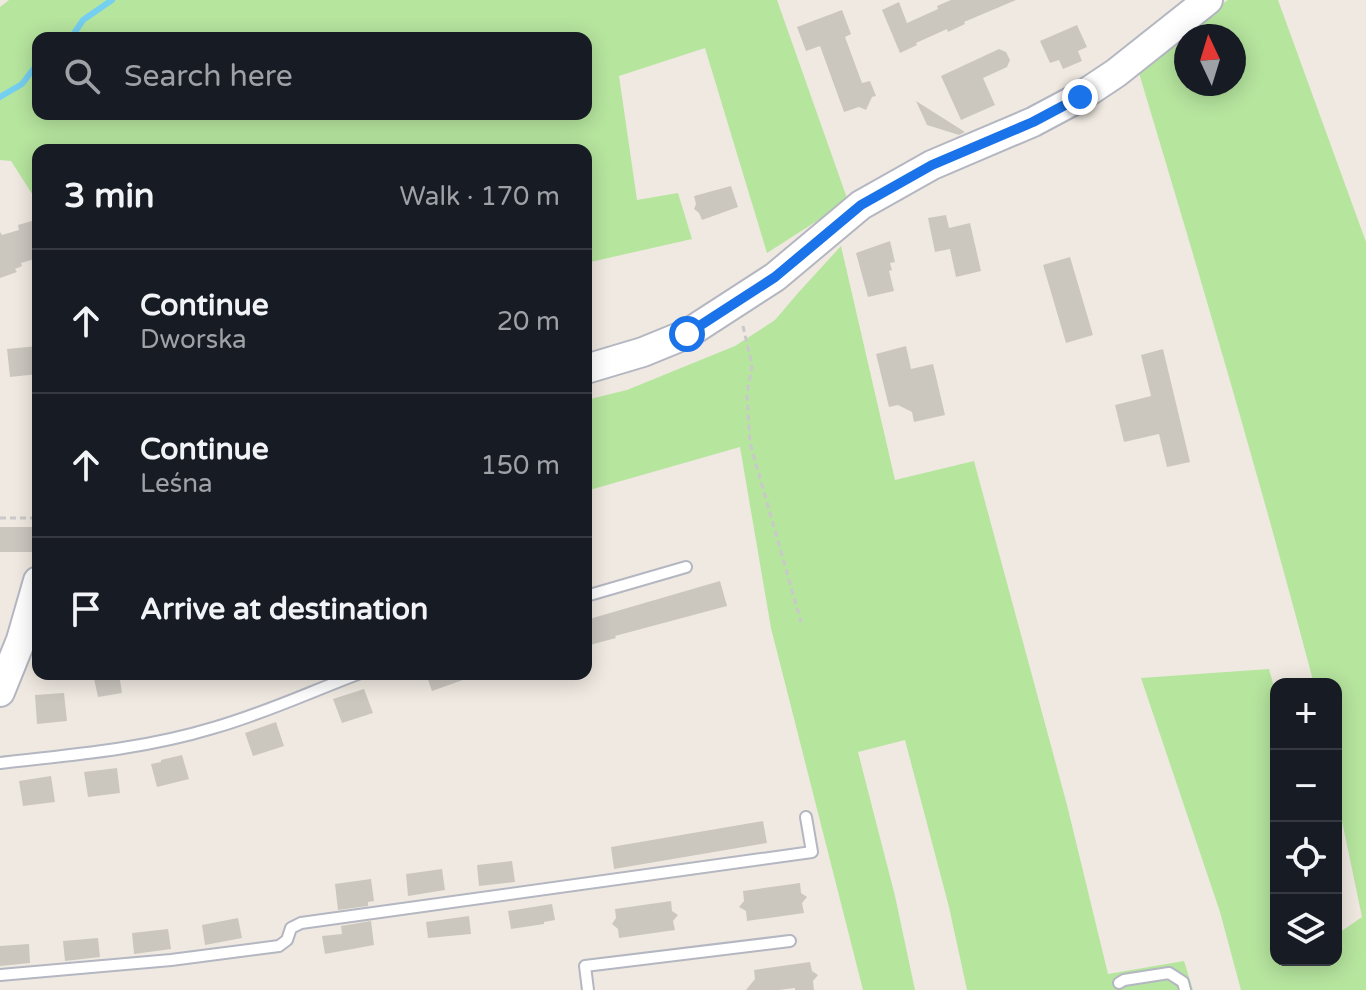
<!DOCTYPE html>
<html lang="en">
<head>
<meta charset="utf-8">
<style>
  :root { --surface:#171b24; --page:#242831; --text:#f1f3f6; --muted:#9ea1a6; --line:#363941 }
  body { margin:0; font-family:"Varela Round",sans-serif; background:var(--page); color:var(--text) }
  .controls { position:absolute; right:24px; bottom:24px; display:grid; overflow:hidden; border-radius:16px; box-shadow:0 4px 20px #0003 }
  .controls button { width:72px; height:72px; display:grid; place-items:center; padding:0; border:0; border-bottom:2px solid var(--line); background:var(--surface); color:var(--text); font:40px sans-serif }
  .compass { position:absolute; left:1174px; top:24px; width:72px; height:72px; border-radius:50%; background:var(--surface); box-shadow:0 4px 20px #0003; rotate:356deg }
  .stop { position:absolute; width:24px; height:24px; margin:-18px; border:6px solid #1a73e8; border-radius:50%; background:#fff }
  .stop.end { background:#1a73e8; border-color:#fff; box-shadow:0 2px 8px #0008 }
  .list { margin:0; padding:0; list-style:none }
  h2 { display:flex; justify-content:space-between; align-items:center; height:104px; margin:0; padding:0 32px; font-size:34px }
  h2 small { font-size:26px; font-weight:400; color:var(--muted) }
  .list li { display:grid; grid-template-columns:52px 1fr auto; gap:24px; align-items:center; box-sizing:border-box; height:144px; padding:0 32px; border-top:2px solid var(--line) }
  .list b { display:block; font-size:30px; white-space:nowrap }
  .list p { margin:0; font-size:26px; white-space:nowrap; color:var(--muted) }
  .list em { font-size:26px; font-style:normal; color:var(--muted) }
  .icon { flex:none; width:44px; height:44px; fill:none; stroke:currentColor; stroke-width:2; stroke-linecap:round; stroke-linejoin:round }
  .map { position:relative; flex:none; width:1366px; height:990px; overflow:hidden }
  .search { position:absolute; background:var(--surface); box-shadow:0 4px 20px #0003; left:32px; top:32px; width:560px; height:88px; display:flex; align-items:center; gap:20px; box-sizing:border-box; padding:0 28px; border-radius:16px; color:var(--muted); font-size:30px }
  .panel { position:absolute; background:var(--surface); box-shadow:0 4px 20px #0003; left:32px; top:144px; width:560px; height:536px; border-radius:16px }
  .map>svg:first-child { display:block }
  .green { fill:#b6e59e; fill-rule:evenodd }
  .lines { fill:none; stroke-linecap:round; stroke-linejoin:round }
  .stream { stroke:#75cff0; stroke-width:6 }
  .building { fill:#cbc7bf }
  .lane-casing { stroke:#b4b7c1; stroke-width:14 }
  .secondary-casing { stroke:#b4b7c1; stroke-width:32 }
  .path { stroke:#c9c9c9; stroke-width:3; stroke-dasharray:6 4; stroke-linecap:butt }
  .lane { stroke:#fff; stroke-width:10 }
  .secondary { stroke:#fff; stroke-width:28 }
  .route { stroke:#1a73e8; stroke-width:10 }
</style>
</head>
<body>
<div class="map">
<svg width="1366" height="990" viewBox="0 0 1366 990">
  <rect width="100%" height="100%" fill="#efe9e1"/>
  <path class="green" d="M9,0H777L848,201L767,253L705,48L619,76L637,200L678,193L692,239L586,263V150H38V203L11,161L0,160V7ZM38,38H586V114H38Z
    M1228,0H1278L1366,242V990H1241L1220,912L1141,678L1269,669L1276,694V960H1336V935L1362,917L1336,792V684H1314C1260,479 1200,276 1139,73L1201,18ZM1186,36H1234V84H1186Z
    M841,246L895,480L974,461L1067,805L1108,974L1184,961L1193,990H967L949,907L905,740L858,752L895,896L915,990H863L771,628L740,447L586,491V400L627,390L735,346L775,320L798,293Z"/>
  <g class="lines">
    <path class="stream" d="M71,38L83,20L112,0
      M0,97L22,84L38,63"/>
  </g>
  <path class="building" d="M951,0H1016L964,22L965,24L948,32L947,29L916,43L917,45L900,53L882,10L899,2L907,23L938,9L937,6Z
    M842,10L851,34L845,37L862,83L870,81L876,96L872,97L866,110L859,107L844,112L820,46L806,51L797,27Z
    M1077,25L1087,47L1078,51L1082,61L1063,69L1059,60L1050,63L1040,41Z
    M999,49L1006,52L1010,60L1007,67L983,78L995,105L961,120L941,76Z
    M916,101L965,132L959,135L927,125Z
    M731,186L738,207L702,220L699,213L694,209L696,204L694,196Z
    M946,215L949,228L970,223L981,271L956,277L950,249L935,252L928,218Z
    M35,220L38,229V258L21,263L22,266L15,269L17,272L0,278V232L2,235L19,230L18,225Z
    M890,241L895,262L890,263L892,270L889,271L894,291L868,297L856,253Z
    M1070,257L1093,335L1066,343L1043,265Z
    M38,346V374L10,377L7,349Z
    M906,346L911,369L933,364L945,415L914,422L912,412L898,405L889,407L876,354Z
    M1163,349L1190,462L1167,467L1159,434L1124,442L1115,405L1151,396L1141,355Z
    M0,527H33V552H0Z
    M720,581L727,606L615,636L616,638L586,646V620Z
    M93,674H119L122,693L98,697Z
    M426,674H473L474,676L432,691Z
    M364,689L373,713L342,723L333,699Z
    M64,693L67,721L37,724L35,695Z
    M276,722L284,746L253,756L245,733Z
    M182,755L189,779L157,787L151,764L161,762V760Z
    M117,768L120,793L88,797L84,772Z
    M51,776L55,802L23,806L19,781Z
    M763,821L767,843L614,869L611,847Z
    M512,861L515,882L479,886L477,865Z
    M442,869L445,890L408,896L406,874Z
    M371,879L374,901L368,902V906L338,910L335,884Z
    M800,883L801,893L807,897L802,903L804,913L747,921L746,911L739,907L744,901L743,891Z
    M671,901L672,911L678,915L673,921L675,930L619,938L618,929L612,924L616,918L615,909Z
    M552,904L555,920L544,922V924L511,929L508,911Z
    M469,916L471,934L428,938L426,922Z
    M238,918L242,938L205,945L202,925Z
    M371,921L374,945L325,954L322,936L342,934L341,926Z
    M168,929L171,949L134,954L132,933Z
    M98,938L100,957L65,961L63,941Z
    M29,944L30,963L0,966V946Z
    M810,962L812,971L818,975L813,981L814,990H795V988L779,990H746L755,979L754,970Z"/>
  <g class="lines">
    <g class="lane-casing">
      <path id="lane" d="M586,596L686,567
        M0,763C72,755 144,749 213,728C263,714 310,692 358,674
        M0,975L171,960L279,946L287,940L291,928L301,923L812,852L806,817
        M1119,983L1124,980L1169,973L1183,982L1185,990
        M588,990L585,966L790,941"/>
    </g>
    <g class="secondary-casing">
      <path id="secondary" d="M586,369L643,352L687,334L775,277L861,205L932,165L1033,122L1080,97L1116,73L1208,0
        M0,692L21,640L38,581"/>
    </g>
    <path class="path" d="M743,326L752,365L747,395L750,443L801,622
      M0,518H38"/>
    <use href="#lane" class="lane"/>
    <use href="#secondary" class="secondary"/>
  </g>
  <g class="lines">
    <path class="route" d="M687,334L775,277L861,205L932,165L1033,122L1080,97"/>
  </g>
</svg>
<div class="controls">
<button>+</button>
<button>−</button>
<button><svg class="icon" aria-label="locate" viewBox="0 0 24 24"><circle cx="12" cy="12" r="6"/><path d="M12 2v4M12 18v4M2 12h4M18 12h4"/></svg></button>
<button><svg class="icon" aria-label="layers" viewBox="0 0 24 24"><path d="M12 4l9 5-9 5-9-5zM3 14l9 5 9-5"/></svg></button>
</div>
<svg class="compass" viewBox="-18 -18 36 36"><path d="M0-13l5 13h-10z" fill="#e53935"/><path d="M0 13l5-13h-10z" fill="#9ea1a6"/></svg>
<div class="stop" style="left:687px;top:334px"></div>
<div class="stop end" style="left:1080px;top:97px"></div>
<div class="search"><svg class="icon" aria-label="search" viewBox="0 0 24 24"><circle cx="10" cy="10" r="6"/><path d="M15 15l6 6"/></svg>Search here</div>
<section class="panel">
<h2>3 min<small>Walk · 170 m</small></h2>
<ul class="list">
<li><svg class="icon" aria-label="ahead" viewBox="0 0 24 24"><path d="M12 20V5M6 11l6-6 6 6"/></svg><div><b>Continue</b><p>Dworska</p></div><em>20 m</em></li>
<li><svg class="icon" aria-label="ahead" viewBox="0 0 24 24"><path d="M12 20V5M6 11l6-6 6 6"/></svg><div><b>Continue</b><p>Leśna</p></div><em>150 m</em></li>
<li><svg class="icon" aria-label="arrive" viewBox="0 0 24 24"><path d="M6 21V4h12l-3 4 3 4H6"/></svg><div><b>Arrive at destination</b></div></li>
</ul>
</section>
</div>
</body>
</html>
